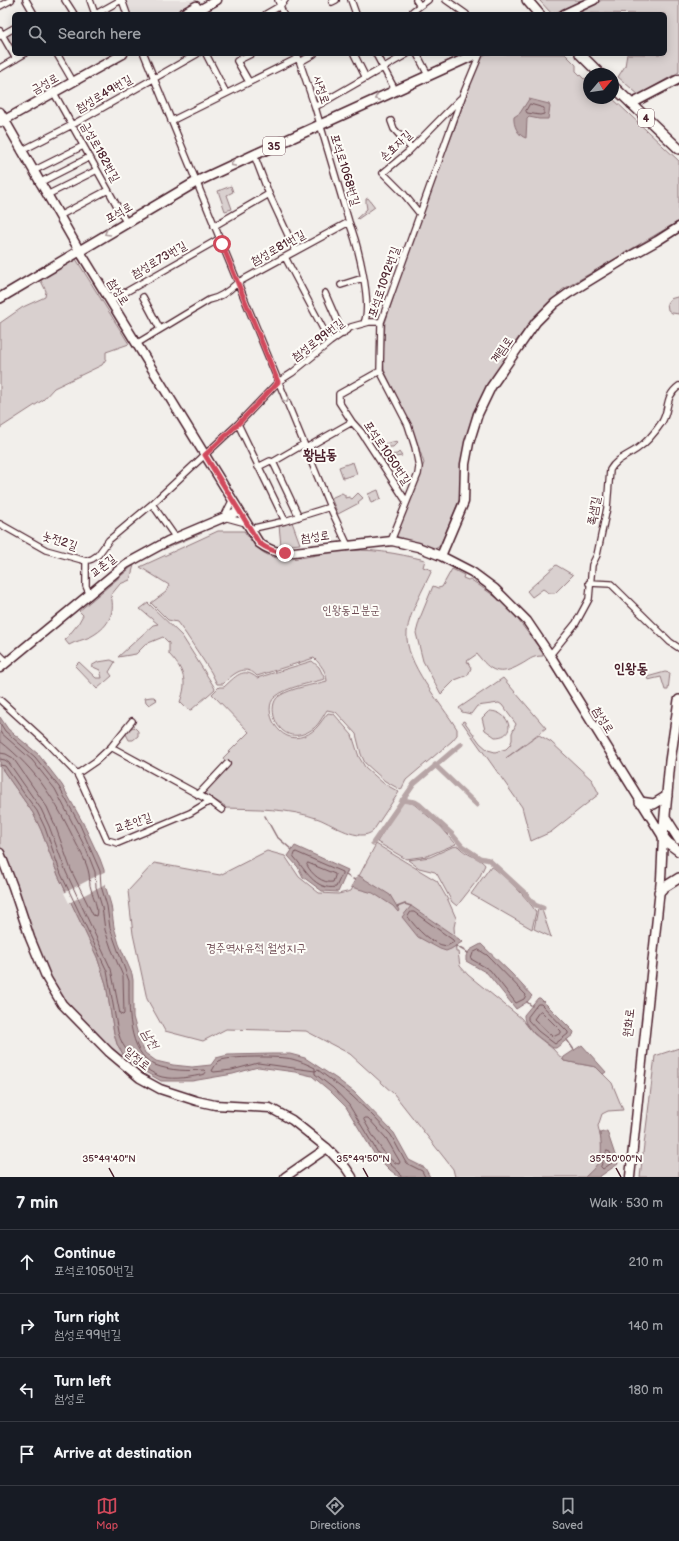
<!DOCTYPE html>
<html lang="en">
<head>
<meta charset="utf-8">
<style>
  :root { --surface:#171b24; --page:#242831; --text:#f1f3f6; --muted:#9ea1a6; --line:#363941; --accent:#d1495b }
  body { margin:0; font-family:"Balsamiq Sans","Poor Story",sans-serif; background:var(--page); color:var(--text) }
  .compass { position:absolute; left:583px; top:68px; width:36px; height:36px; border-radius:50%; background:var(--surface); box-shadow:0 2px 10px #0003; rotate:61deg }
  .stop { position:absolute; width:12px; height:12px; margin:-9px; border:3px solid #d1495b; border-radius:50%; background:#fff }
  .stop.end { background:#d1495b; border-color:#fff; box-shadow:0 1px 4px #0008 }
  .list { margin:0; padding:0; list-style:none }
  h2 { display:flex; justify-content:space-between; align-items:center; height:52px; margin:0; padding:0 16px; font-size:17px }
  h2 small { font-size:13px; font-weight:400; color:var(--muted) }
  .list li { display:grid; grid-template-columns:26px 1fr auto; gap:12px; align-items:center; box-sizing:border-box; height:64px; padding:0 16px; border-top:1px solid var(--line) }
  .list b { display:block; font-size:15px; white-space:nowrap }
  .list p { margin:0; font-size:13px; white-space:nowrap; color:var(--muted) }
  .list em { font-size:13px; font-style:normal; color:var(--muted) }
  .icon { flex:none; width:22px; height:22px; fill:none; stroke:currentColor; stroke-width:2; stroke-linecap:round; stroke-linejoin:round }
  .map { position:relative; flex:none; width:679px; height:1177px; overflow:hidden }
  .search { position:absolute; background:var(--surface); box-shadow:0 2px 10px #0003; left:12px; right:12px; top:12px; height:44px; display:flex; align-items:center; gap:10px; box-sizing:border-box; padding:0 14px; border-radius:6px; color:var(--muted); font-size:15px }
  .sheet { height:308px; background:var(--surface) }
  nav { display:flex; justify-content:space-around; align-items:center; box-sizing:border-box; height:56px; border-top:1px solid var(--line); background:var(--surface); font-size:11px; color:var(--muted) }
  nav a { display:grid; justify-items:center; gap:2px }
  nav .on { color:var(--accent) }
  .map>svg:first-child { display:block }
  .built { fill:#e5dfdd }
  .green { fill:#d9d0cf; stroke:#92787d }
  .water { fill:#b7a5a6; stroke:#8b6f75 }
  .pier { fill:#f2efeb }
  .lines { fill:none; stroke-linecap:round; stroke-linejoin:round }
  .shore { stroke:#76555c; stroke-width:1 }
  .stream { stroke:#8b6f75; stroke-width:1.5 }
  .canal { stroke:#b7a5a6; stroke-width:5 }
  .street-casing { stroke:#4a1f2b; stroke-width:8 }
  .secondary-casing { stroke:#4a1f2b; stroke-width:11 }
  .primary-casing { stroke:#4a1f2b; stroke-width:12 }
  .street { stroke:#fdfcf7; stroke-width:5.5 }
  .secondary { stroke:#fdfcf7; stroke-width:8 }
  .primary { stroke:#fdfcf7; stroke-width:9 }
  .oneway { stroke:#ac999b }
  .route { stroke:#d1495b; stroke-width:5 }
  .ticks { fill:none; stroke:#4a1f2b; stroke-width:1.5 }
  .labels { text-anchor:middle; dominant-baseline:central; stroke-width:4; stroke-linejoin:round; paint-order:stroke }
  .shield { fill:#fdfcf7; stroke:#806168; stroke-width:1 }
  .shield-label { font-size:11px; font-weight:bold; fill:#4a1f2b }
  .street-label { font-size:12px; fill:#4a1f2b; stroke:#fdfcf7 }
  .park-label { font-size:12px; fill:#6e4b54; stroke:#fdfcf7 }
  .water-label { font-size:13px; font-style:italic; fill:#704e56; stroke:#fdfcf7 }
  .quarter-label { font-size:14px; font-weight:bold; fill:#4a1f2b; stroke:#fdfcf7 }
  .ticks-label { font-size:10px; text-anchor:middle; fill:#4a1f2b; stroke:#fdfcf7; stroke-width:4; stroke-linejoin:round; paint-order:stroke }
</style>
</head>
<body>
<div class="map">
<svg width="679" height="1177" viewBox="0 0 679 1177">
  <rect width="100%" height="100%" fill="#f2efeb"/>
  <filter id="ink" filterUnits="userSpaceOnUse"><feTurbulence type="fractalNoise" baseFrequency=".025" numOctaves="2"/><feDisplacementMap in="SourceGraphic" scale="8" xChannelSelector="R" yChannelSelector="G"/><feConvolveMatrix kernelMatrix="1 2 1 2 8 2 1 2 1" color-interpolation-filters="sRGB"/></filter>
  <g filter="url(#ink)">
    <path class="built" d="M125,0H197L171,14H131Z"/>
    <path class="green" d="M539,0H584L552,14Z
      M602,0H679V72L639,95L618,77L625,66L627,54H665V14L575,13Z
      M14,30V49L6,35Z
      M487,54H565L576,65V71L584,79L589,77V98H612L679,161V221L562,290L549,303L532,323L528,326L516,341L473,413L466,445L460,498L440,546L433,550L396,536L424,463L412,428L384,370L383,357L385,323L419,220L453,133L480,57Z
      M231,186L233,192L227,195L232,209L225,211L218,191Z
      M368,198L375,207L358,219L357,218L367,209L366,203V199Z
      M76,259L129,344L106,352V359L102,365L54,388L43,400L0,428V323L23,307L45,297L46,291L40,279Z
      M677,297H679V314L672,313L668,310L667,303L670,299Z
      M377,441L384,444L397,441V443L393,447H384L383,451L379,454L372,443V442Z
      M399,452L402,456L383,459L381,456L397,454Z
      M353,462L357,474L343,478L339,467Z
      M378,490L381,499L371,503L368,494Z
      M342,493L345,495V498L349,497L352,499L358,493L363,498L358,502L359,503L338,514L331,498Z
      M292,522L300,544L281,546L279,525Z
      M218,531H244C252,542 259,553 273,557C292,563 320,553 340,551C369,548 396,553 425,560L423,567L432,570C424,588 409,613 407,632C404,663 442,704 457,729V735L452,741L406,780L401,790L385,781L365,763L361,754L356,734L336,712L327,710C323,716 319,724 314,728C281,753 263,707 279,696C291,688 313,685 327,681C326,671 321,665 314,658L257,676C245,663 233,674 223,684H217L211,672L186,634L177,622L168,620L151,603L166,592L169,585L140,567Z
      M195,533H202L145,557L134,565L130,580L120,584L111,595C116,615 107,628 90,637C83,640 76,641 69,645L65,640L78,624L83,615L79,611L134,565L139,559Z
      M556,565L573,575L555,593H549L543,589L532,597L527,591Z
      M452,569L464,575L463,578L468,580L470,579L500,600L513,613L543,653V656C531,656 530,660 520,665C499,677 490,671 477,654L467,661L471,668L468,675L455,680L441,694L423,661L416,633L420,618L433,586L438,588L442,587Z
      M148,603L182,636L213,685L215,689L191,710L187,709L180,702C188,681 184,670 169,654V643L163,637L146,644L136,654L118,657L153,625L158,624L140,609Z
      M111,660L115,662L109,672L112,676L97,689L75,666L79,662L96,678H102L100,670L91,666L98,662Z
      M312,661L319,667L325,679C311,683 286,687 275,697C261,709 279,746 304,736C317,731 320,722 328,713L334,714L352,735L359,757L365,767L383,783L399,792L373,831C359,843 334,825 319,819C289,808 256,809 224,808L225,806L203,793L228,765L223,758L249,732L212,694L219,687H224C235,677 243,666 257,678Z
      M665,672L670,673L668,690H665L661,677L648,680L647,677Z
      M503,678L546,728L506,758L539,735L551,742L592,780L599,794L551,832L531,841L522,807L462,722L464,721L480,743L488,750L495,752L506,749L510,745L512,740V733L516,724L502,705L499,703L477,706L471,714L462,712L459,708Z
      M151,697H154L157,700L149,705L146,702L145,698Z
      M489,711C510,711 518,737 495,737L485,730L482,718Z
      M134,727L138,731V736L133,740H129L126,734L129,729Z
      M0,766L33,813L41,830L58,875L97,957L106,984L114,1033L117,1044L123,1054L117,1058L62,1004L47,979L0,854Z
      M402,802L412,803L415,805L441,827L456,844L427,856L406,859L377,842Z
      M376,844L437,881L448,900L456,918L454,927L456,952H458L460,966L468,975L521,1018L534,1034L553,1049L564,1061L596,1067L612,1083L623,1110L608,1111L602,1114L598,1126L603,1149L597,1167L585,1177H455L453,1169L394,1094L350,1054L306,1031L226,1029L203,1041L165,1031L147,999L133,934L128,891L154,863L220,875L267,851L285,856L299,877L319,893L338,894L351,891Z
      M458,846C465,855 481,858 485,865L479,878L457,906L452,902L437,874L435,872L419,868L408,860L430,857L452,847Z
      M491,866C505,876 527,897 536,912L532,929L471,894Z
      M538,909L542,910L551,937L534,929Z
      M679,1048V1177H640L655,1056Z"/>
    <path class="water" d="M529,99L549,104L550,107L548,119H539L529,117L527,119L526,138C518,136 513,125 514,117L520,113Z
      M0,717L8,729L38,754L62,785L83,823L100,859L104,870L105,885L111,905L114,927L119,944L132,974L133,980V1017L140,1042L145,1053L156,1061L173,1065L192,1067L211,1065L216,1058L228,1055L272,1054H290L305,1058L337,1079L354,1092L394,1133L409,1160L425,1168L430,1177H399L390,1170L375,1155L346,1107L330,1091L312,1076L295,1072L258,1067L233,1074L192,1081H161L135,1066L123,1054L117,1044L114,1033L106,984L97,957L58,875L41,830L33,813L0,766Z
      M295,846L348,870L338,892L322,891L303,877L298,867L288,856Z
      M358,875L390,895L399,910L398,912L393,906L373,893L351,887Z
      M411,906L459,939L462,942L451,949L446,951L440,949L418,937L402,917Z
      M481,944L512,974L532,996L527,1002L516,1009L487,973L466,961V956L470,950Z
      M538,998H540L574,1032L573,1035L556,1048H553C544,1041 523,1028 524,1015Z
      M582,1045L606,1072L603,1074L596,1067L564,1061L563,1059L564,1057Z
      M607,1131L618,1164L599,1177H585C602,1162 603,1155 600,1133Z"/>
    <path class="pier" d="M106,871L107,883L69,903L64,893Z"/>
    <g class="lines">
      <path class="shore" d="M530,104L544,108V114L540,115L527,113L526,111Z
        M0,723L5,731L35,757L59,787L80,825L100,871L101,886L107,906L110,928L129,981C129,1006 127,1053 155,1065C170,1071 189,1071 204,1070L206,1072L205,1074C192,1077 175,1080 162,1077C157,1076 152,1072 148,1070C134,1060 123,1050 118,1032L107,971L61,874L45,828L37,811L23,792L5,766L0,765
        M0,732L32,760L55,789L86,849L95,872L96,887L102,907L105,930L111,948L123,976L124,1014L123,1015L120,1014L111,969L66,872L49,826L41,809L9,763L5,760L0,759
        M0,741C38,771 55,800 76,843C81,853 87,863 89,874C90,879 89,884 91,889C93,897 99,908 96,916L93,915L71,870L55,825L47,807L13,758L6,754L0,753
        M296,852L342,872V874L336,887C315,891 305,869 294,857Z
        M308,863L335,874V876L333,882C323,884 311,874 307,865Z
        M411,912H414L453,940L454,942L447,946C430,944 418,930 408,917Z
        M479,950L487,955L526,995L524,999L516,1003L490,970L471,959L473,953Z
        M538,1004H541L568,1032V1034L555,1044L538,1031L528,1020V1017Z
        M541,1011L561,1031V1033L553,1037L534,1019L539,1012Z
        M365,1118H368L386,1138L400,1162L399,1164C387,1163 370,1131 364,1120Z
        M607,1151L610,1152L613,1162L603,1169L601,1167Z
        M401,1177L400,1173L378,1153L349,1105L333,1088L315,1074V1071L258,1063L232,1070L214,1072L212,1071C213,1069 216,1063 219,1061C227,1056 281,1056 292,1059C300,1061 307,1064 315,1068V1071L318,1070L351,1095L372,1115L391,1135L406,1163L422,1171L425,1177"/>
      <path class="stream" d="M265,816L276,836L292,850
        M346,875L349,877
        M353,879L355,880
        M397,907L405,904L411,906
        M456,946L468,953
        M527,1002L532,1006
        M567,1040L574,1050"/>
      <path class="canal" d="M435,765L477,805
        M402,800L415,802L420,805L452,834L462,846L480,858L489,860L526,894L535,905L543,908
        M373,843L414,784L461,744"/>
      <g class="street-casing">
        <path id="street" d="M26,0L34,14
          M65,0L74,14
          M90,0L95,14
          M122,0L127,14
          M278,0L283,14
          M351,0L356,14
          M416,0L420,6
          M446,0L466,14
          M332,2L336,0
          M0,6L11,0
          M413,11L428,0
          M96,14L121,0
          M266,14L280,6L285,0
          M0,31L16,59
          M0,36L14,28
          M57,54L71,78
          M144,54L330,507L348,546
          M206,54L226,93
          M297,54L315,107L349,222C357,242 373,304 364,323
          M354,54L366,78
          M376,54L393,86V91
          M417,54L428,75
          M300,62L314,54
          M0,68L24,54
          M249,82L237,61L251,54
          M54,93L126,222
          M315,107L407,54
          M171,121L298,58
          M391,121L394,129L411,148
          M21,151L72,125L197,54
          M254,155L269,194L295,250
          M33,171L83,146
          M39,183L90,157
          M47,195L97,170
          M420,214L403,193L383,173L408,152L460,99
          M59,216L108,190
          M214,226L269,194
          M285,257L330,342
          M341,285L363,278
          M325,293L343,334
          M143,297L160,329
          M110,301L219,239
          M136,344L209,300C220,298 229,291 237,283L349,222
          M352,422L339,402V394L380,371
          M238,424L285,521
          M306,448L352,422L361,432L406,501
          M273,462L299,517
          M258,467L270,461L273,462L304,444
          M232,501L224,517L246,523
          M152,504L176,538
          M0,524L46,550L86,561V586L89,593
          M250,529L285,521L330,507
          M391,541L418,474L419,467L415,447L408,425L380,371L381,322L462,97L480,54
          M86,561L92,559L98,555L109,540L152,504L238,424L278,382L292,373L330,342L351,327L369,322H381
          M589,583L611,584L670,642L679,648
          M0,655L7,662
          M550,655L576,623L589,599L592,565L597,555L607,508L610,470C616,459 627,456 637,449C646,443 656,431 662,422C670,409 664,397 679,386
          M0,700L46,742L77,774L83,786L107,840L118,843L190,813L210,801
          M111,747L210,801L222,810
          M77,774L96,761L111,747L132,721
          M198,795L227,764"/>
      </g>
      <g class="secondary-casing">
        <path id="secondary" d="M182,14L196,6
          M192,14L217,0
          M564,14L594,0
          M631,104L679,79
          M0,112L79,250L259,543C267,549 274,552 285,553L392,541L418,547L441,556L472,572L495,589L527,621L550,655L663,837L661,879L630,1177
          M1,122L123,54
          M441,556L464,502L465,464L469,443L478,414L491,387L536,322L555,303L569,293L623,260L657,241L679,227
          M0,668L126,564L168,541L239,511
          M0,853L13,887L30,938L47,979L62,1004L109,1052L140,1078L160,1089L197,1101L215,1105L270,1108L292,1120L327,1148L346,1168L352,1177
          M285,1177L327,1148"/>
      </g>
      <g class="primary-casing">
        <path id="primary" d="M527,0L539,14
          M580,54L600,74
          M613,86L679,149
          M0,298L196,182L254,155L476,54
          M679,700L670,761L663,837L668,843L679,851
          M640,802L654,804L667,796
          M665,817L679,839
          M659,892L663,888L679,878"/>
      </g>
      <use href="#street" class="street"/>
      <use href="#secondary" class="secondary"/>
      <use href="#primary" class="primary"/>
    </g>
    <defs><path id="oneway-chevron" d="M-2-3.5L2.5 0L-2 3.5" fill="none" stroke-width="1.6" stroke-linecap="round" stroke-linejoin="round"/></defs>
    <g class="oneway">
      <use href="#oneway-chevron" transform="translate(377 98) rotate(155)"/>
      <use href="#oneway-chevron" transform="translate(233 164) rotate(154)"/>
      <use href="#oneway-chevron" transform="translate(107 233) rotate(149)"/>
      <use href="#oneway-chevron" transform="translate(286 400) rotate(66)"/>
    </g>
  </g>
  <g class="lines" filter="url(#ink)">
    <path class="route" d="M222,244L278,382L238,424L205,455L259,543C267,549 274,552 285,553"/>
  </g>
  <path class="ticks" d="M109,1168L114,1177M363,1168L368,1177M616,1168L621,1177"/>
  <g class="labels">
    <g class="shield">
      <rect x="638" y="109" width="16" height="18" rx="3"/>
      <rect x="263" y="137" width="22" height="18" rx="3"/>
    </g>
    <g class="shield-label">
      <text x="646" y="118">4</text>
      <text x="274" y="146">35</text>
    </g>
    <g class="street-label">
      <text transform="translate(45 84) rotate(-29)">금성로</text>
      <text transform="translate(321 90) rotate(72)">사정로</text>
      <text transform="translate(104 94) rotate(-30)">첨성로49번길</text>
      <text transform="translate(396 146) rotate(-43)">손효자길</text>
      <text transform="translate(100 152) rotate(61)">금성로182번길</text>
      <text transform="translate(345 170) rotate(73)">포석로1068번길</text>
      <text transform="translate(119 213) rotate(-30)">포석로</text>
      <text transform="translate(278 248) rotate(-29)">첨성로81번길</text>
      <text transform="translate(159 260) rotate(-30)">첨성로73번길</text>
      <text transform="translate(384 282) rotate(-71)">포석로1092번길</text>
      <text transform="translate(118 292) rotate(58)">첨성로</text>
      <text transform="translate(318 340) rotate(-37)">첨성로99번길</text>
      <text transform="translate(502 350) rotate(-55)">계림로</text>
      <text transform="translate(387 453) rotate(56)">포석로1050번길</text>
      <text transform="translate(594 511) rotate(-80)">쪽샘길</text>
      <text transform="translate(315 537) rotate(-7)">첨성로</text>
      <text transform="translate(60 541) rotate(19)">놋전2길</text>
      <text transform="translate(103 566) rotate(-39)">교촌길</text>
      <text transform="translate(603 720) rotate(59)">첨성로</text>
      <text transform="translate(133 823) rotate(-19)">교촌안길</text>
      <text transform="translate(629 1023) rotate(-84)">원화로</text>
      <text transform="translate(137 1059) rotate(39)">일정로</text>
    </g>
    <g class="park-label">
      <text x="351" y="610">인왕동고분군</text>
      <text x="256" y="948">경주역사유적 월성지구</text>
    </g>
    <g class="water-label">
      <text transform="translate(150 1039) rotate(59)">남천</text>
    </g>
    <g class="quarter-label">
      <text x="320" y="454">황남동</text>
      <text x="631" y="668">인왕동</text>
    </g>
  </g>
  <g class="ticks-label">
    <text x="109" y="1162">35°49'40"N</text>
    <text x="363" y="1162">35°49'50"N</text>
    <text x="616" y="1162">35°50'00"N</text>
  </g>
</svg>
<svg class="compass" viewBox="-18 -18 36 36"><path d="M0-13l5 13h-10z" fill="#e53935"/><path d="M0 13l5-13h-10z" fill="#9ea1a6"/></svg>
<div class="stop" style="left:222px;top:244px"></div>
<div class="stop end" style="left:285px;top:553px"></div>
<div class="search"><svg class="icon" aria-label="search" viewBox="0 0 24 24"><circle cx="10" cy="10" r="6"/><path d="M15 15l6 6"/></svg>Search here</div>
</div>
<section class="sheet">
<h2>7 min<small>Walk · 530 m</small></h2>
<ul class="list">
<li><svg class="icon" aria-label="ahead" viewBox="0 0 24 24"><path d="M12 20V5M6 11l6-6 6 6"/></svg><div><b>Continue</b><p>포석로1050번길</p></div><em>210 m</em></li>
<li><svg class="icon" aria-label="right" viewBox="0 0 24 24"><path d="M7 20v-9h11M14 6l5 5-5 5"/></svg><div><b>Turn right</b><p>첨성로99번길</p></div><em>140 m</em></li>
<li><svg class="icon" aria-label="left" viewBox="0 0 24 24"><path d="M17 20v-9H6M10 6l-5 5 5 5"/></svg><div><b>Turn left</b><p>첨성로</p></div><em>180 m</em></li>
<li><svg class="icon" aria-label="arrive" viewBox="0 0 24 24"><path d="M6 21V4h12l-3 4 3 4H6"/></svg><div><b>Arrive at destination</b></div></li>
</ul>
</section>
<nav>
<a class="on"><svg class="icon" aria-label="map" viewBox="0 0 24 24"><path d="M3 6l6-2 6 2 6-2v14l-6 2-6-2-6 2zM9 4v14M15 6v14"/></svg>Map</a>
<a><svg class="icon" aria-label="directions" viewBox="0 0 24 24"><path d="M12 3l9 9-9 9-9-9zM9 14v-3h6M13 9l2 2-2 2"/></svg>Directions</a>
<a><svg class="icon" aria-label="saved" viewBox="0 0 24 24"><path d="M7 4h10v16l-5-4-5 4z"/></svg>Saved</a>
</nav>
</body>
</html>
